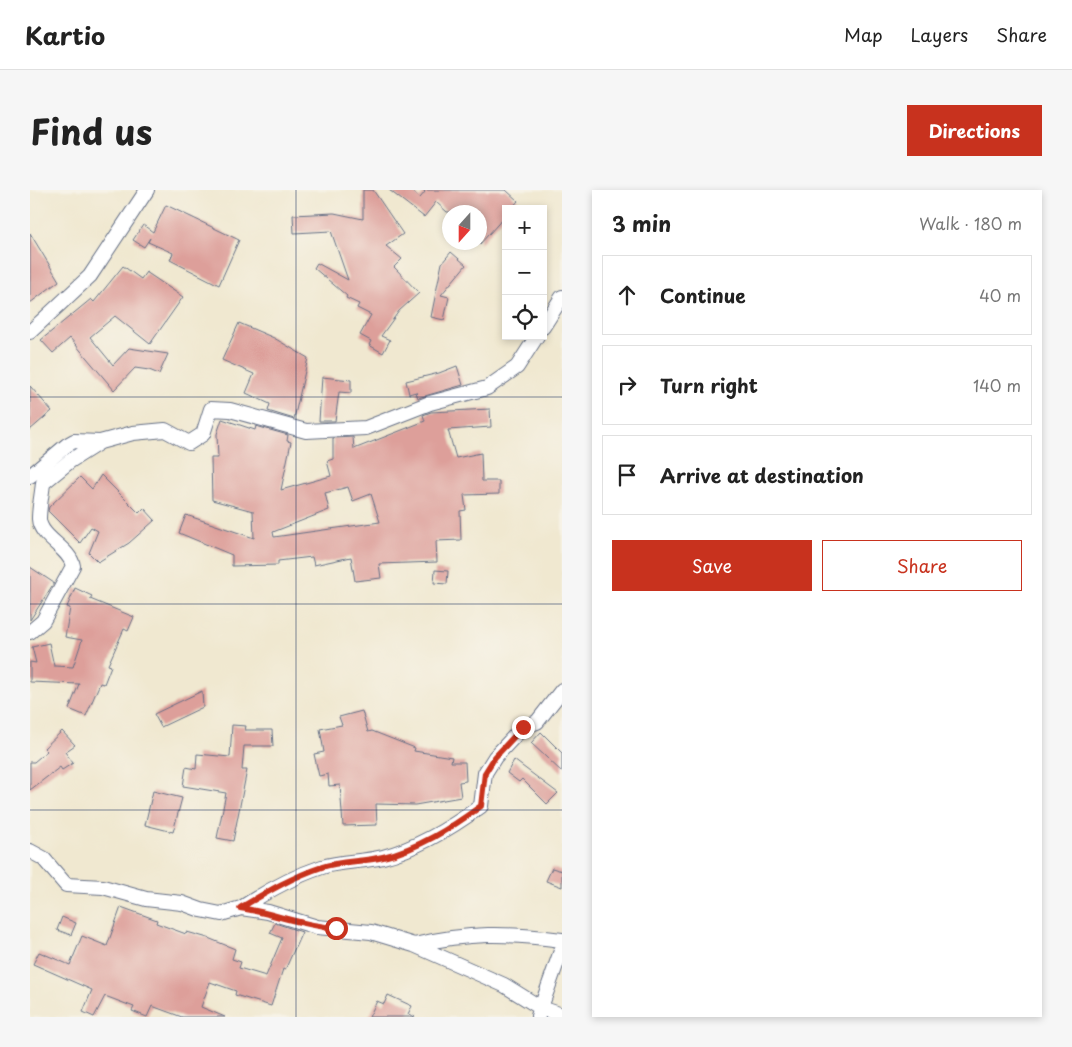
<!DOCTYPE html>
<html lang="en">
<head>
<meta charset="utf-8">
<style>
  :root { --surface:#fff; --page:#f6f6f6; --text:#222; --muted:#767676; --line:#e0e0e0; --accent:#c8321e }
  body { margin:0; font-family:"Playpen Sans",sans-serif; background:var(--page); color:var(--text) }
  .controls { position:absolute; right:15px; top:15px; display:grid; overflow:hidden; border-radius:0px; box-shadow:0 2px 8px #0003 }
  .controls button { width:45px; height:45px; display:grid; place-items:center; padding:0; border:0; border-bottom:1px solid var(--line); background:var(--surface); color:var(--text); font:25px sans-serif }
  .compass { position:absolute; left:412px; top:15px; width:45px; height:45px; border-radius:50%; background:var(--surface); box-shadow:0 2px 8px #0003; rotate:201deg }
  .stop { position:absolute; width:15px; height:15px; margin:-11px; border:4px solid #c8321e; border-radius:50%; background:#fff }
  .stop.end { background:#c8321e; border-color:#fff; box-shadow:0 1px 5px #0008 }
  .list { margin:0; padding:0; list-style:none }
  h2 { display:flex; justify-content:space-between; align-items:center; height:65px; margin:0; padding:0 20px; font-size:21px }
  h2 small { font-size:16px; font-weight:400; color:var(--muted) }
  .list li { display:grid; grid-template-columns:32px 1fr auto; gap:15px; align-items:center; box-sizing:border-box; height:80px; margin:0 10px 10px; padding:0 10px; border:1px solid var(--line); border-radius:0px }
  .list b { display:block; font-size:19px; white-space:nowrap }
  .list em { font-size:16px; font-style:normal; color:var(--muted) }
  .actions { display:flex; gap:10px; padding:15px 20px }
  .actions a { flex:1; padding:11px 0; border:1px solid var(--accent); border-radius:0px; text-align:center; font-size:18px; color:var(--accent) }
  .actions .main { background:var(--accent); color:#fff }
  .icon { flex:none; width:28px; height:28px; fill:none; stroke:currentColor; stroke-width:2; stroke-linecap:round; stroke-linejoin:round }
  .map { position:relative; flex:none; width:532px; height:827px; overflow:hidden; border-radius:0px }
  header { display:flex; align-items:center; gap:30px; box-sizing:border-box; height:70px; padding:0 25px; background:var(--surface); border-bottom:1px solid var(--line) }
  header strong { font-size:24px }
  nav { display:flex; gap:28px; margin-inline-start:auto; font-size:18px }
  .intro { display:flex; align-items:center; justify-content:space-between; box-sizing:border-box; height:120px; padding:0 30px }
  h1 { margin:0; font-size:35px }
  .button { padding:12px 22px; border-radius:0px; background:var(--accent); color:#fff; font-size:18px; font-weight:700 }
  main { display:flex; gap:30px; padding:0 30px }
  aside { flex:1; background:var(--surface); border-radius:0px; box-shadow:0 2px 8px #0003 }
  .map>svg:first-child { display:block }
  .building { fill:#dd9f9a; fill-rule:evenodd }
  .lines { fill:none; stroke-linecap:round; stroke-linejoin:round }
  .minor-casing { stroke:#667086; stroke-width:16 }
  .minor { stroke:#fff; stroke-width:14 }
  .route { stroke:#c8321e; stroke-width:6 }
  .grid { fill:none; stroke:#1b2f5e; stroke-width:1; stroke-opacity:0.55 }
</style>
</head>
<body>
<header>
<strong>Kartio</strong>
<nav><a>Map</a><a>Layers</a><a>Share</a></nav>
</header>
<div class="intro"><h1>Find us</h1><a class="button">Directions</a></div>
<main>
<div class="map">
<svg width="532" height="827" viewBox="0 0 532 827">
  <rect width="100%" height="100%" fill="#f7f3e8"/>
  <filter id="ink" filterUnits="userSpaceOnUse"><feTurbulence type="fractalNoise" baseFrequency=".02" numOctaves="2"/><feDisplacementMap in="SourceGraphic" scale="10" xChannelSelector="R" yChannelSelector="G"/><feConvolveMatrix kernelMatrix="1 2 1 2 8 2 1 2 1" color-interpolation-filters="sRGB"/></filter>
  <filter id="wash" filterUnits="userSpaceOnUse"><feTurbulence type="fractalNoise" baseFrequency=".0096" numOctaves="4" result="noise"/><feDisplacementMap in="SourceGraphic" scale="20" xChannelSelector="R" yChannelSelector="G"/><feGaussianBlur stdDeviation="1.12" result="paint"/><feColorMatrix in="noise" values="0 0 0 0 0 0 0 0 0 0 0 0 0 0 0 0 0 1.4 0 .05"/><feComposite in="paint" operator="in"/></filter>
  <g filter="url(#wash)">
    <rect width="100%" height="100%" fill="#f0e8d0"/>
    <g id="blocks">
      <path class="building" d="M333,0H343L373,44L356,56L372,69L364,77L389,103L369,121L351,146L360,150L353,163L339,155L341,151L330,145L341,125L327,118L329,114L316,108L317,106L284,78L287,73L318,90L301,41L264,43L263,25L304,23L333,29Z
        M359,0H381L390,8L395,2L393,0H476L488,11L481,19H476V25L450,54V22H417L406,12L394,27Z
        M136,15L209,50L189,95L140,70L143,63L118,52L120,48L114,57L103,50L113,35L123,42Z
        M0,43L29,91L0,113Z
        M421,62L436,75L411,105L419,107L414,130L401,127L412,73Z
        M93,76L111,89L116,82L153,107L120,154L85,126L60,147L83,175L99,158L138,164L129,184L119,180L105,178L84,200L40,148L23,163L11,150L61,109L64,112Z
        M209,133L244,148L278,168L264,229L238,221L240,214L216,203L224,184L192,170Z
        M427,176L433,195L388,208L386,202L379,204L376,191L409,183Z
        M292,187L321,190V203L309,202L305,231H289Z
        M0,196L22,221L0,240Z
        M460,219L461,237L418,240L426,268L451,263L452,291H469V304L434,305L436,320L430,321L431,350L406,351L407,372L349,374L351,388L325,391L321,367L284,375L282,367L248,371V375L202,376V365L149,343L156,325L224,348L223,321L182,310L181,268H188L187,244L192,229L225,240L226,236L258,245L257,251L261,252L251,300L301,286L297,271L303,269V248L323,247L324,259L395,231L393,225L401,222ZM318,297L323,311L341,304L350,332L244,347L243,342L299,320L295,303Z
        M71,285L109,323L114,318L125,330L99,353L68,372L59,363L68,341L61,337L50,353L18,321L19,317L50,287L62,299Z
        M0,377L24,393L0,430Z
        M405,380L418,381L417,394L404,393Z
        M45,398L62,406L60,409L104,427L98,441L94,439L78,475L81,476L74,494L70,493L56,526L39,519L49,494L0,492V472L6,473L2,457L19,453L24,476L43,477L52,450L35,447L40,418L37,417Z
        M172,501L173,517L131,537L124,524Z
        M332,521L338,542L342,541L385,558L384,561L422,567L421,572H435L436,591L429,592L431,607L385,615L346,614L347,635L313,636L310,595L299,596L298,584L289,586L284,564L294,562L290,539L312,535L309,527Z
        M202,535L216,536L215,540H242L243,556H214L212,580H217L203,651L187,648L196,603L153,596L156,577L166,579L167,564L200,567Z
        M32,541L45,555L35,562L43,573L32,580L30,577L0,600V572H4L17,561L14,558Z
        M511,542L532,563V582L501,553Z
        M484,570L528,603L517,614L492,589L489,592L477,583Z
        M123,601L152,608L143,642L115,635Z
        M522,678L532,681V697L516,691Z
        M91,717L127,730L126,733L156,744L157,742L178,748L205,759L202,769L211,772L209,778L236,786L252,748L240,743L245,733L272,742L255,780L253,779L241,816L205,805L206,801L180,792L171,817L195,827H152L122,816L117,827L102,821L104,817L75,806L64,827L53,822L62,800L3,774L9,762L40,775L52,746L77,756Z
        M32,727L46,733L41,745L27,740Z
        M358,805L382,816L378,824L385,827H339L347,811L354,814Z"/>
    </g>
  </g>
  <g filter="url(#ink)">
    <use href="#blocks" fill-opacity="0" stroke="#667086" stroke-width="1"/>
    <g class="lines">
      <g class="minor-casing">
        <path id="minor" d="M513,137L532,107
          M0,142L60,86L117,0
          M0,286L37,255L44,251L70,252L103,243L135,240L159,253L173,244L181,219L200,220L276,241L336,238L400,213L457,198L487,177L507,146
          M0,442L13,431L43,376C40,358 10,348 9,329C9,317 12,304 13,293L40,271L70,252
          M0,661L13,668L36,695L73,697L116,709L152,713L171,720L191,724L211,718L238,722L287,737L341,742L384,755L474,795L511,818L532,825
          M211,718C237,701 262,687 292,677C311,671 333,672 353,667C388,658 421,638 451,616L455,583L465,567L493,537L507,532L532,500
          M384,755C440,742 476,743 532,750
          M508,826L532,758"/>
      </g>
      <use href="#minor" class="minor"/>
    </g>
  </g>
  <g class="lines" filter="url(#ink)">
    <path class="route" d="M306,738C273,736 243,723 210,718C237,702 262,687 292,677C311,671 333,672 353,667C388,659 421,638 451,616L455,583L465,567L493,537"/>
  </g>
  <path class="grid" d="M266,0V827M0,207H532M0,414H532M0,620H532"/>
</svg>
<div class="controls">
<button>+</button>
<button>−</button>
<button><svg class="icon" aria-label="locate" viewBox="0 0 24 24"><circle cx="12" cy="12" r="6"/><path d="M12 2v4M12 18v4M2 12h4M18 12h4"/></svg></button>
</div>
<svg class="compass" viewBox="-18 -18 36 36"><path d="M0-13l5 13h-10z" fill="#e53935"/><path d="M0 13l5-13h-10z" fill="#767676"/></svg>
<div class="stop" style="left:306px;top:738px"></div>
<div class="stop end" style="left:493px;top:537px"></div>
</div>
<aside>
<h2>3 min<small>Walk · 180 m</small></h2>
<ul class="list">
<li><svg class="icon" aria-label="ahead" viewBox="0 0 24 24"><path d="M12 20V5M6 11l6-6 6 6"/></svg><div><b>Continue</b></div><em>40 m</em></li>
<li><svg class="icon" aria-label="right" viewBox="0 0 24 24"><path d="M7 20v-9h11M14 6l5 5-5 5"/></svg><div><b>Turn right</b></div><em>140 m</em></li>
<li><svg class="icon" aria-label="arrive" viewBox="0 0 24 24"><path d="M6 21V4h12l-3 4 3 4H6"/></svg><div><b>Arrive at destination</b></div></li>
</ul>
<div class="actions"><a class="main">Save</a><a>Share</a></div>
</aside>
</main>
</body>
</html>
